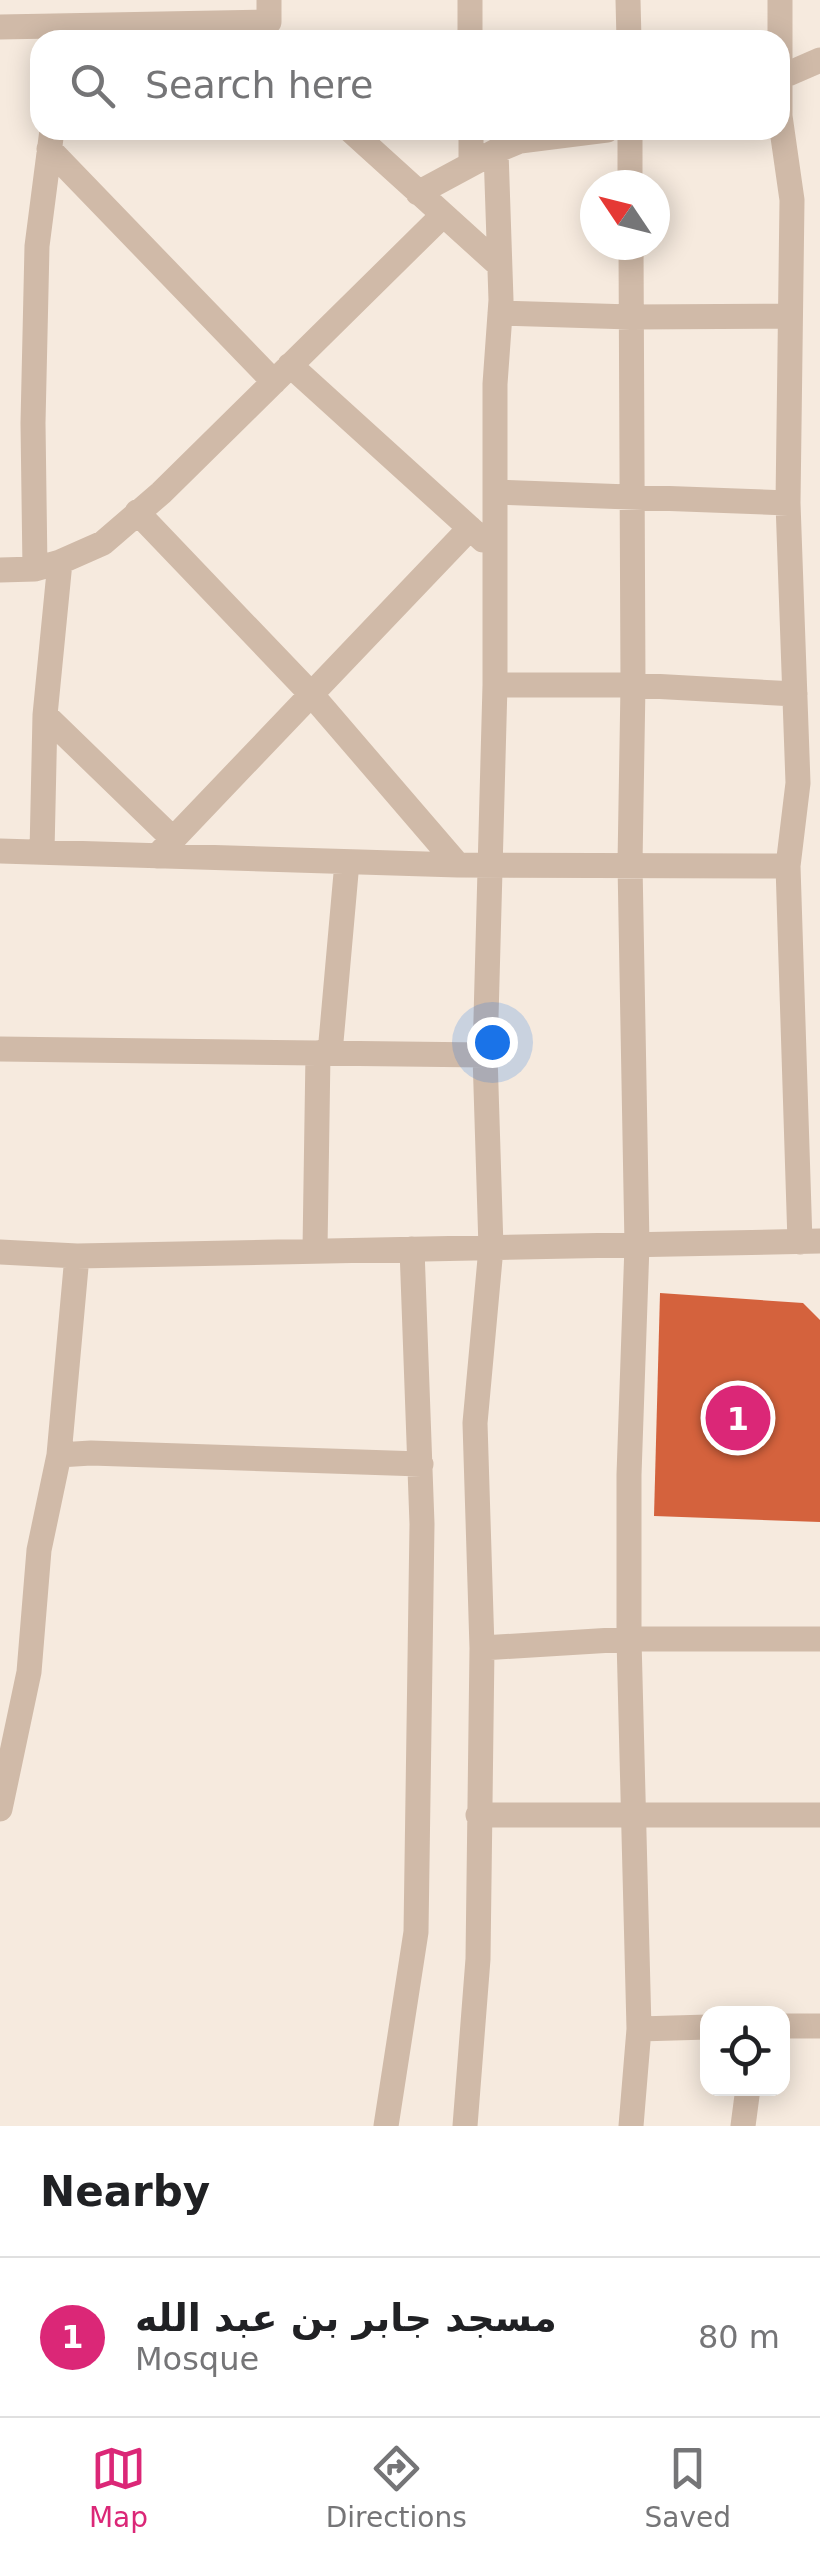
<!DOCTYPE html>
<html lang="en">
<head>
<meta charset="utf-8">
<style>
  :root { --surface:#fff; --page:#f2f2f2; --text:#202124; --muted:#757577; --line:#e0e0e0; --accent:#db2777 }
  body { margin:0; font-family:"DejaVu Sans",Vazirmatn,sans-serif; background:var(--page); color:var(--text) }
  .controls { position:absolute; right:30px; bottom:30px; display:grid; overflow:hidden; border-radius:20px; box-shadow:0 5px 25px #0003 }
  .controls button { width:90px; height:90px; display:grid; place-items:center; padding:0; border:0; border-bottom:2px solid var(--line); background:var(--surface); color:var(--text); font:50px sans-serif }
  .compass { position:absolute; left:580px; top:170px; width:90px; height:90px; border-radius:50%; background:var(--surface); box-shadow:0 5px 25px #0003; rotate:305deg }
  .you { position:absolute; left:492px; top:1042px; width:35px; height:35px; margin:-25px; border:8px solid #fff; border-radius:50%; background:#1a73e8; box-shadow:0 0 0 15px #1a73e833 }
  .badge { display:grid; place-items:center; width:65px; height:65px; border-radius:50%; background:var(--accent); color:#fff; font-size:32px; font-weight:700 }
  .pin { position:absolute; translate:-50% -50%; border:5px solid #fff; box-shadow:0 2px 10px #0006 }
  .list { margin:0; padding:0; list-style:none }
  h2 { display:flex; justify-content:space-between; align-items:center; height:130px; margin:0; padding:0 40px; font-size:42px }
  h2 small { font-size:32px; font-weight:400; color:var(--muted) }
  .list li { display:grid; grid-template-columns:65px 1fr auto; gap:30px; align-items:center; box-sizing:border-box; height:160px; padding:0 40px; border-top:2px solid var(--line) }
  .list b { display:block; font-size:38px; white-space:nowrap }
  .list p { margin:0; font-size:32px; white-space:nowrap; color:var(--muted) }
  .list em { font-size:32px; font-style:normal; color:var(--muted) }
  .icon { flex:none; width:55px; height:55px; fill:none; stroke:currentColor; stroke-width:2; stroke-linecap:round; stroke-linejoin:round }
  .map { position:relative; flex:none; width:820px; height:2126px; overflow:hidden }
  .search { position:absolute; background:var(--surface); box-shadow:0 5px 25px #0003; left:30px; right:30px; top:30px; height:110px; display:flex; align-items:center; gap:25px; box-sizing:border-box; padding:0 35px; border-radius:30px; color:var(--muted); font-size:38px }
  .sheet { height:290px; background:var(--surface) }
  nav { display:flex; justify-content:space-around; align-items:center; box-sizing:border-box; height:140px; border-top:2px solid var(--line); background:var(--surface); font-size:28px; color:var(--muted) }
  nav a { display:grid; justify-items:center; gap:5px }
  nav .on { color:var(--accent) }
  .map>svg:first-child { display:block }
  .building { fill:#d4623d }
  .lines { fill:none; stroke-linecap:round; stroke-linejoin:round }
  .minor { stroke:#d0baa8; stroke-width:25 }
</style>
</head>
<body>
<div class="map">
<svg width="820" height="2126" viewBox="0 0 820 2126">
  <rect width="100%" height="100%" fill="#f6eade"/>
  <path class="building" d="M660,1293L803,1303L820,1320V1522L654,1516Z"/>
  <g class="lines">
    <path class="minor" d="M470,0V40
      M628,0L629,40
      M780,0V115
      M0,27L269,22V0
      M781,77L820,60
      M780,116L792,200L788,503L798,783L788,866L800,1242
      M350,130L499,265
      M471,130V164
      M630,130V185
      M49,149L274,382
      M418,193L496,151L520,141L607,130
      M631,245L633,685L630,864L637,1245L629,1475V1639L639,2029L631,2126
      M500,313L631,317L789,316
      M290,365L483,540
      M496,492L788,503
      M137,512L311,694L458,865
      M35,569L33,423L37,246L52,130
      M0,570L35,569L60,562L103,543L161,493L442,216
      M495,685H633L795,694
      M45,715L173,839
      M0,851L458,865L788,866
      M42,852L45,715L60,562
      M157,856L470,528
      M0,1049L485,1055
      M330,1053L347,862
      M315,1249L318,1053
      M0,1252L77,1256L820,1241
      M59,1455L91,1453L421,1464
      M482,1648L629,1639H820
      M0,1809L29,1672L39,1550L59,1455L77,1256
      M478,1815H820
      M782,2026H820
      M639,2029L708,2027
      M386,2126L416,1932L422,1524L412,1249
      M465,2126L478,1959L482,1648L475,1423L491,1248L485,1055L495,685V384L501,300L496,151
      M743,2126L748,2088"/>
  </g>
</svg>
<div class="controls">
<button><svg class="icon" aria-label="locate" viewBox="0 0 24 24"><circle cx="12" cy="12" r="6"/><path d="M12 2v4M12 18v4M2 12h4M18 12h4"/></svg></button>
</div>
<svg class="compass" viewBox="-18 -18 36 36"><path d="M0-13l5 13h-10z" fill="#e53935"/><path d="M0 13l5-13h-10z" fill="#757577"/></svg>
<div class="you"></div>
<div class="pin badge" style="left:738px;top:1418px">1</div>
<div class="search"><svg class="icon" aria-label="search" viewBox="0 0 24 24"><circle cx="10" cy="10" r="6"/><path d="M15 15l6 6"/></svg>Search here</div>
</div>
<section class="sheet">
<h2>Nearby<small></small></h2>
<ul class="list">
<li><span class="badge">1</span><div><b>مسجد جابر بن عبد الله</b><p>Mosque</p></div><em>80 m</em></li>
</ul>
</section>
<nav>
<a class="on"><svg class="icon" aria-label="map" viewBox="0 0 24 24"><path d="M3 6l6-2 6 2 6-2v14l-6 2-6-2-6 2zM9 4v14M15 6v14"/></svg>Map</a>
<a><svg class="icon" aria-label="directions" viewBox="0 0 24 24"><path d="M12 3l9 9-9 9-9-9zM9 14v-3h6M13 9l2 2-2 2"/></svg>Directions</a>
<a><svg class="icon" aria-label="saved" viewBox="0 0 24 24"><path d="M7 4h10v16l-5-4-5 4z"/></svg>Saved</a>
</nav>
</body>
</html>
